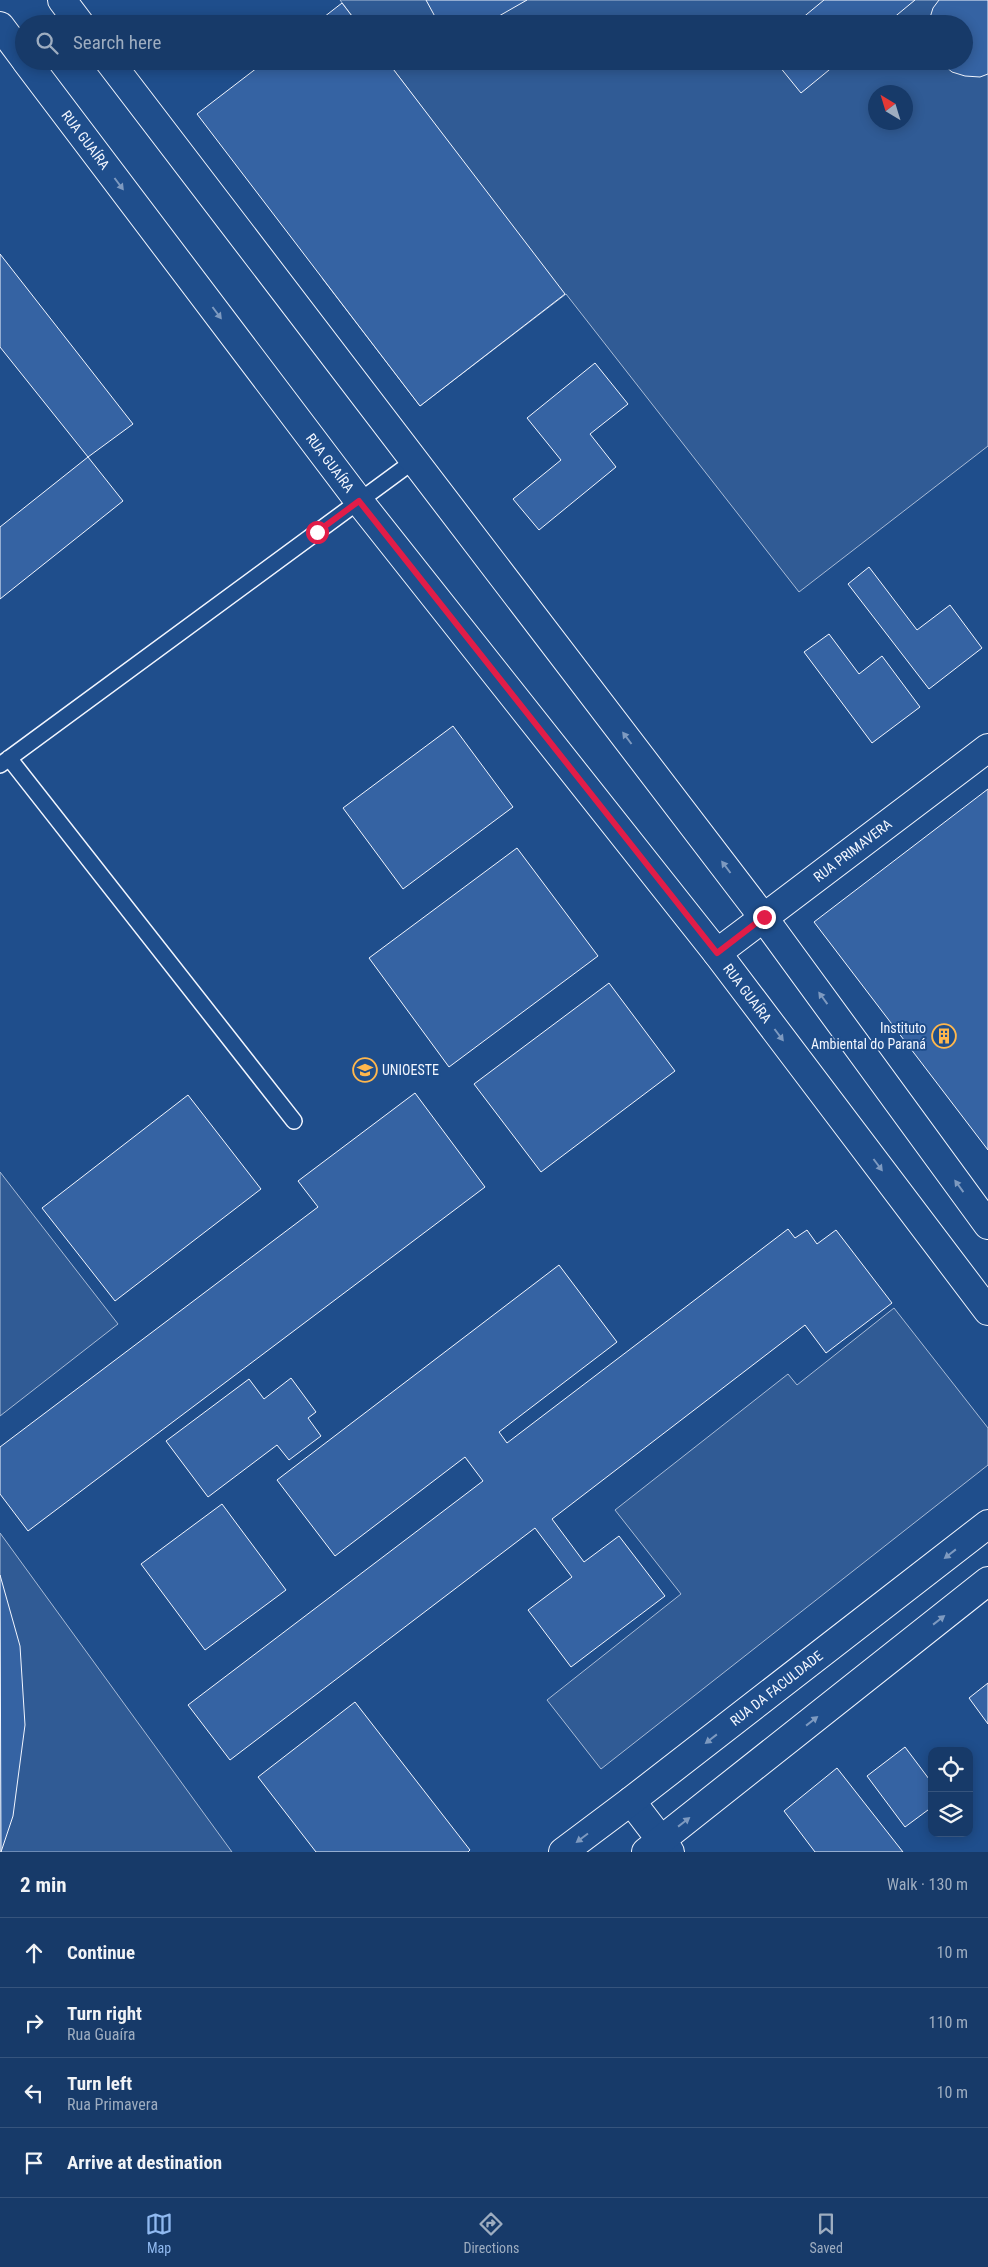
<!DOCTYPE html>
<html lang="en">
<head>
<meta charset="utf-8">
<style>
  :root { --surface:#173a69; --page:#20416f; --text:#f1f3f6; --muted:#9eadc0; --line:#36547d; --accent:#90b9f0 }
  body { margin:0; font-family:"Roboto Condensed",sans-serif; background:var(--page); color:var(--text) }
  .controls { position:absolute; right:15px; bottom:15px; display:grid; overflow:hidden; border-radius:10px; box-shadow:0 2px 12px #0003 }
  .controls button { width:45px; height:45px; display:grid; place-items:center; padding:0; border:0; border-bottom:1px solid var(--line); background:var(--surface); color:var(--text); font:25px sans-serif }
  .compass { position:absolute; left:868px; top:85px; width:45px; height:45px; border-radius:50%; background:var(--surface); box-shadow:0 2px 12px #0003; rotate:322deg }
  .stop { position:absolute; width:15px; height:15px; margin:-11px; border:4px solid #e11d48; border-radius:50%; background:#fff }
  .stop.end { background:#e11d48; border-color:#fff; box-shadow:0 1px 5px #0008 }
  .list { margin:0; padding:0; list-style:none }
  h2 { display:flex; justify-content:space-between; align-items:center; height:65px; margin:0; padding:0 20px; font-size:21px }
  h2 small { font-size:16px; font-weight:400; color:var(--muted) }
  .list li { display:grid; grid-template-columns:32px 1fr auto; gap:15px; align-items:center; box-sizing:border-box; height:70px; padding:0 20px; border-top:1px solid var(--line) }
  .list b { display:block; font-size:19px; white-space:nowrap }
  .list p { margin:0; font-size:16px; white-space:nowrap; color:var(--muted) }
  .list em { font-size:16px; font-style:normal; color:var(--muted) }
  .icon { flex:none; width:28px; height:28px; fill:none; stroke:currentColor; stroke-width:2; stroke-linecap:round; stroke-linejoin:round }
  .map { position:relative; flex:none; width:988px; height:1852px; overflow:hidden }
  .search { position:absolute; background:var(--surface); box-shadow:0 2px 12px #0003; left:15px; right:15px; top:15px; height:55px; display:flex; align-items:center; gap:12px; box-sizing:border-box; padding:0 18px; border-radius:28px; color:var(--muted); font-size:19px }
  .sheet { height:345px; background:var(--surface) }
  nav { display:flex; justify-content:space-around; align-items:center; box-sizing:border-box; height:70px; border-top:1px solid var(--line); background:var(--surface); font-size:14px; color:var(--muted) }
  nav a { display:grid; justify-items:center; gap:2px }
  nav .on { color:var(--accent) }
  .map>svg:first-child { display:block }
  .built { fill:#305b95; stroke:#a8bbd7; fill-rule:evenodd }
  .building { fill:#3563a3; stroke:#f2f6ff }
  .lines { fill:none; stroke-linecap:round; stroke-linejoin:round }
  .lane-casing { stroke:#f2f6ff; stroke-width:18 }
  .street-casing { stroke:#f2f6ff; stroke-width:30 }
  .secondary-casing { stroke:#f2f6ff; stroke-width:30 }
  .lane { stroke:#1f4e8c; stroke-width:15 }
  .street { stroke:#1f4e8c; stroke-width:28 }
  .secondary { stroke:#1f4e8c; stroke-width:28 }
  .oneway { fill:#7e9ac0 }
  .route { stroke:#e11d48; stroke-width:6 }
  .labels { text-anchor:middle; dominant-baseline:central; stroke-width:4; stroke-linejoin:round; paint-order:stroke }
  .street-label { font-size:14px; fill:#f2f6ff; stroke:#1f4e8c }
  .poi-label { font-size:14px; fill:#f2f6ff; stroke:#1f4e8c; text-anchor:end }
</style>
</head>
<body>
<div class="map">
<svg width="988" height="1852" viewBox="0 0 988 1852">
  <rect width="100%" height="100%" fill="#1f4e8c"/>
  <path class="built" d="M340,0H988V446L799,592L566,294L420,406L322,278L467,167L387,61H964V24H358ZM876,92H906V122H876Z
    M0,1172L118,1324L0,1416Z
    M894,1308L988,1428V1465L601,1769L547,1700L681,1594L615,1510L788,1374L797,1385Z
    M0,1533L232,1852H0Z"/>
  <path class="building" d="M426,0H527L485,24H439Z
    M824,0H915L886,24H795Z
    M939,0H988V74L980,77L965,76L952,72L939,61H964V24H928L933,8Z
    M342,3L358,24H315Z
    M266,61H387L565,294L420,406L197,114Z
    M775,61H840L801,93Z
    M0,254L133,424L88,457L0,347Z
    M595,363L628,404L590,434L616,467L539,530L513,499L561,460L527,418Z
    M88,457L123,501L0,599V527Z
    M869,567L917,630L950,605L982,648L929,689L848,584Z
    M829,634L859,674L882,656L920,707L872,743L804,652Z
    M453,726L513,807L403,889L343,808Z
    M988,789V1150L814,922Z
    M517,848L598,956L449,1067L369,958Z
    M609,983L675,1071L541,1172L474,1084Z
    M415,1093L485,1187L28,1531L0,1494V1447L318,1207L298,1181Z
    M188,1095L261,1189L115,1301L42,1208Z
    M788,1229L795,1238L807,1230L817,1244L836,1230L892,1303L826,1353L805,1325L552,1519L584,1562L619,1536L665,1596L571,1667L528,1610L572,1577L535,1528L230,1760L188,1705L483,1481L465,1457L335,1556L277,1480L559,1265L617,1342L499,1432L507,1443Z
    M291,1378L316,1412L308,1418L321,1436L289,1460L277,1445L208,1497L166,1441L249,1379L264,1399Z
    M222,1504L286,1590L205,1650L141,1564Z
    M0,1575L20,1646L25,1725L13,1816L1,1852Z
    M988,1683V1724L969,1698Z
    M355,1702L470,1850L468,1852H316L258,1777Z
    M905,1747L932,1783V1807L905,1827L867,1776Z
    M837,1768L903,1852H815L784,1811Z"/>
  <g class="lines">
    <g class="lane-casing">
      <path id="lane" d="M9,758L294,1121
        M0,765L415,460"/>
    </g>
    <g class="street-casing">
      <g id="street">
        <path id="s1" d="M717,953L988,748"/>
        <path d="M631,1801L670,1852"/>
      </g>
    </g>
    <g class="secondary-casing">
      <g id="secondary">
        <path d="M62,0L80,24"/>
        <path d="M0,26L24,58"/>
        <path id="s2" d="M26,61L359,501L717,953L988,1311"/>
        <path d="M109,61L763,917L988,1225"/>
        <path id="s3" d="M563,1852L631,1801L988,1524"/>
        <path d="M646,1852L988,1581"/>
      </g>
    </g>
    <use href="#lane" class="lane"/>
    <use href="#street" class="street"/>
    <use href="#secondary" class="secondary"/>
  </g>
  <defs><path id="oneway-solid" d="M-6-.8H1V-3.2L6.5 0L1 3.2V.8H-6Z" transform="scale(1.25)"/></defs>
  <g class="oneway">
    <use href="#oneway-solid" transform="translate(119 184) rotate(53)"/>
    <use href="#oneway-solid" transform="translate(217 313) rotate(53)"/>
    <use href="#oneway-solid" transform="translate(627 738) rotate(-127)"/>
    <use href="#oneway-solid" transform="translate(726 867) rotate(-127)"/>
    <use href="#oneway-solid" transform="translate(823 998) rotate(-126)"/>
    <use href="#oneway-solid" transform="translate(779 1035) rotate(53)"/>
    <use href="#oneway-solid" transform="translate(878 1165) rotate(53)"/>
    <use href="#oneway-solid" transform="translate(959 1186) rotate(-126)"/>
    <use href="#oneway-solid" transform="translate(950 1554) rotate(142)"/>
    <use href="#oneway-solid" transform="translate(939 1620) rotate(-38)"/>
    <use href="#oneway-solid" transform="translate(812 1721) rotate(-38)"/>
    <use href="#oneway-solid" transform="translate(711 1739) rotate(142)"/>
    <use href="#oneway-solid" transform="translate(684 1822) rotate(-38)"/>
    <use href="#oneway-solid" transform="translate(582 1838) rotate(143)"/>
  </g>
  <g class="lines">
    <path class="route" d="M317,532L359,501L717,953L764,917"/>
  </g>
  <defs>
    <g id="building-ring" transform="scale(1.25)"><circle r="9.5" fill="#1f4e8c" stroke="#ffb74d" stroke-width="1.5"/><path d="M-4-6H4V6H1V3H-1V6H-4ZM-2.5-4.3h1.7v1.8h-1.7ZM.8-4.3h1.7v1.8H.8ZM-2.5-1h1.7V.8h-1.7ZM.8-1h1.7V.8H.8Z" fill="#ffb74d"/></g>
    <g id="university-ring" transform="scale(1.25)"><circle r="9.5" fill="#1f4e8c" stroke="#ffb74d" stroke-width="1.5"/><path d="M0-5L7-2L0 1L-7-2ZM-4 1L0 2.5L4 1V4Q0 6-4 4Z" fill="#ffb74d"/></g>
  </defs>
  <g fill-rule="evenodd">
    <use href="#building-ring" x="944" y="1036"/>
    <use href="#university-ring" x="365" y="1070"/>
  </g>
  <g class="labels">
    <g class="street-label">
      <text stroke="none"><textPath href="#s2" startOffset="99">RUA GUAÍRA</textPath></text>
      <text stroke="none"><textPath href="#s2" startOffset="504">RUA GUAÍRA</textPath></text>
      <text stroke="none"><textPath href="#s1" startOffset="170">RUA PRIMAVERA</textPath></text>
      <text stroke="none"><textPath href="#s2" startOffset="1179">RUA GUAÍRA</textPath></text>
      <text stroke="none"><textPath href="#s3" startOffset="269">RUA DA FACULDADE</textPath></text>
    </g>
    <g class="poi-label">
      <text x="926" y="1028">Instituto<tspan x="926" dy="16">Ambiental do Paraná</tspan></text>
      <text x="382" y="1070" text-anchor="start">UNIOESTE</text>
    </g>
  </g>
</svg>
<div class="controls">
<button><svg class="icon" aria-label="locate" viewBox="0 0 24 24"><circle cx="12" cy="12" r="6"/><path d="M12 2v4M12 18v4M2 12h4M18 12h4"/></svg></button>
<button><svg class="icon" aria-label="layers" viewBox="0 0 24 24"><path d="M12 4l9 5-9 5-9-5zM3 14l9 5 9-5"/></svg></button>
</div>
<svg class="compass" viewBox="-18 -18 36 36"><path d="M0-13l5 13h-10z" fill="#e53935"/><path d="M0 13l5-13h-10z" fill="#9eadc0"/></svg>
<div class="stop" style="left:317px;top:532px"></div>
<div class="stop end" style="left:764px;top:917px"></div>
<div class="search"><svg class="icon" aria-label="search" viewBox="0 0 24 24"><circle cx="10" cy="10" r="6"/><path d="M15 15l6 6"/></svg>Search here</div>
</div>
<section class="sheet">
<h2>2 min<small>Walk · 130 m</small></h2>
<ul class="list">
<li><svg class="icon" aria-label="ahead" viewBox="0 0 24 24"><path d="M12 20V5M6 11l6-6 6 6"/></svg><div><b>Continue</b></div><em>10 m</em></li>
<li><svg class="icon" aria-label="right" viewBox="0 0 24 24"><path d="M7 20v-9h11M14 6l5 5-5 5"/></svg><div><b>Turn right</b><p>Rua Guaíra</p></div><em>110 m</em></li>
<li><svg class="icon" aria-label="left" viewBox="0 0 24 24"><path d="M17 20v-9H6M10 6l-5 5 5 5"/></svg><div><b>Turn left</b><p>Rua Primavera</p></div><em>10 m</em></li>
<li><svg class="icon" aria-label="arrive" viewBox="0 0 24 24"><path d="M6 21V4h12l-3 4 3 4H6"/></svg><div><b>Arrive at destination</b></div></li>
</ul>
</section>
<nav>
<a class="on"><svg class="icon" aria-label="map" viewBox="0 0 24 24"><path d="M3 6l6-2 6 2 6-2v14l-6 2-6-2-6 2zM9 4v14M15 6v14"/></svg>Map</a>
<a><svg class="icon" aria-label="directions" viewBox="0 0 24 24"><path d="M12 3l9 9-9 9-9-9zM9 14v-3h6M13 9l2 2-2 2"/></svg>Directions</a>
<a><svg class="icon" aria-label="saved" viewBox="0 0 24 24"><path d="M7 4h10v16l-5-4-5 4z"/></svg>Saved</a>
</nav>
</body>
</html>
